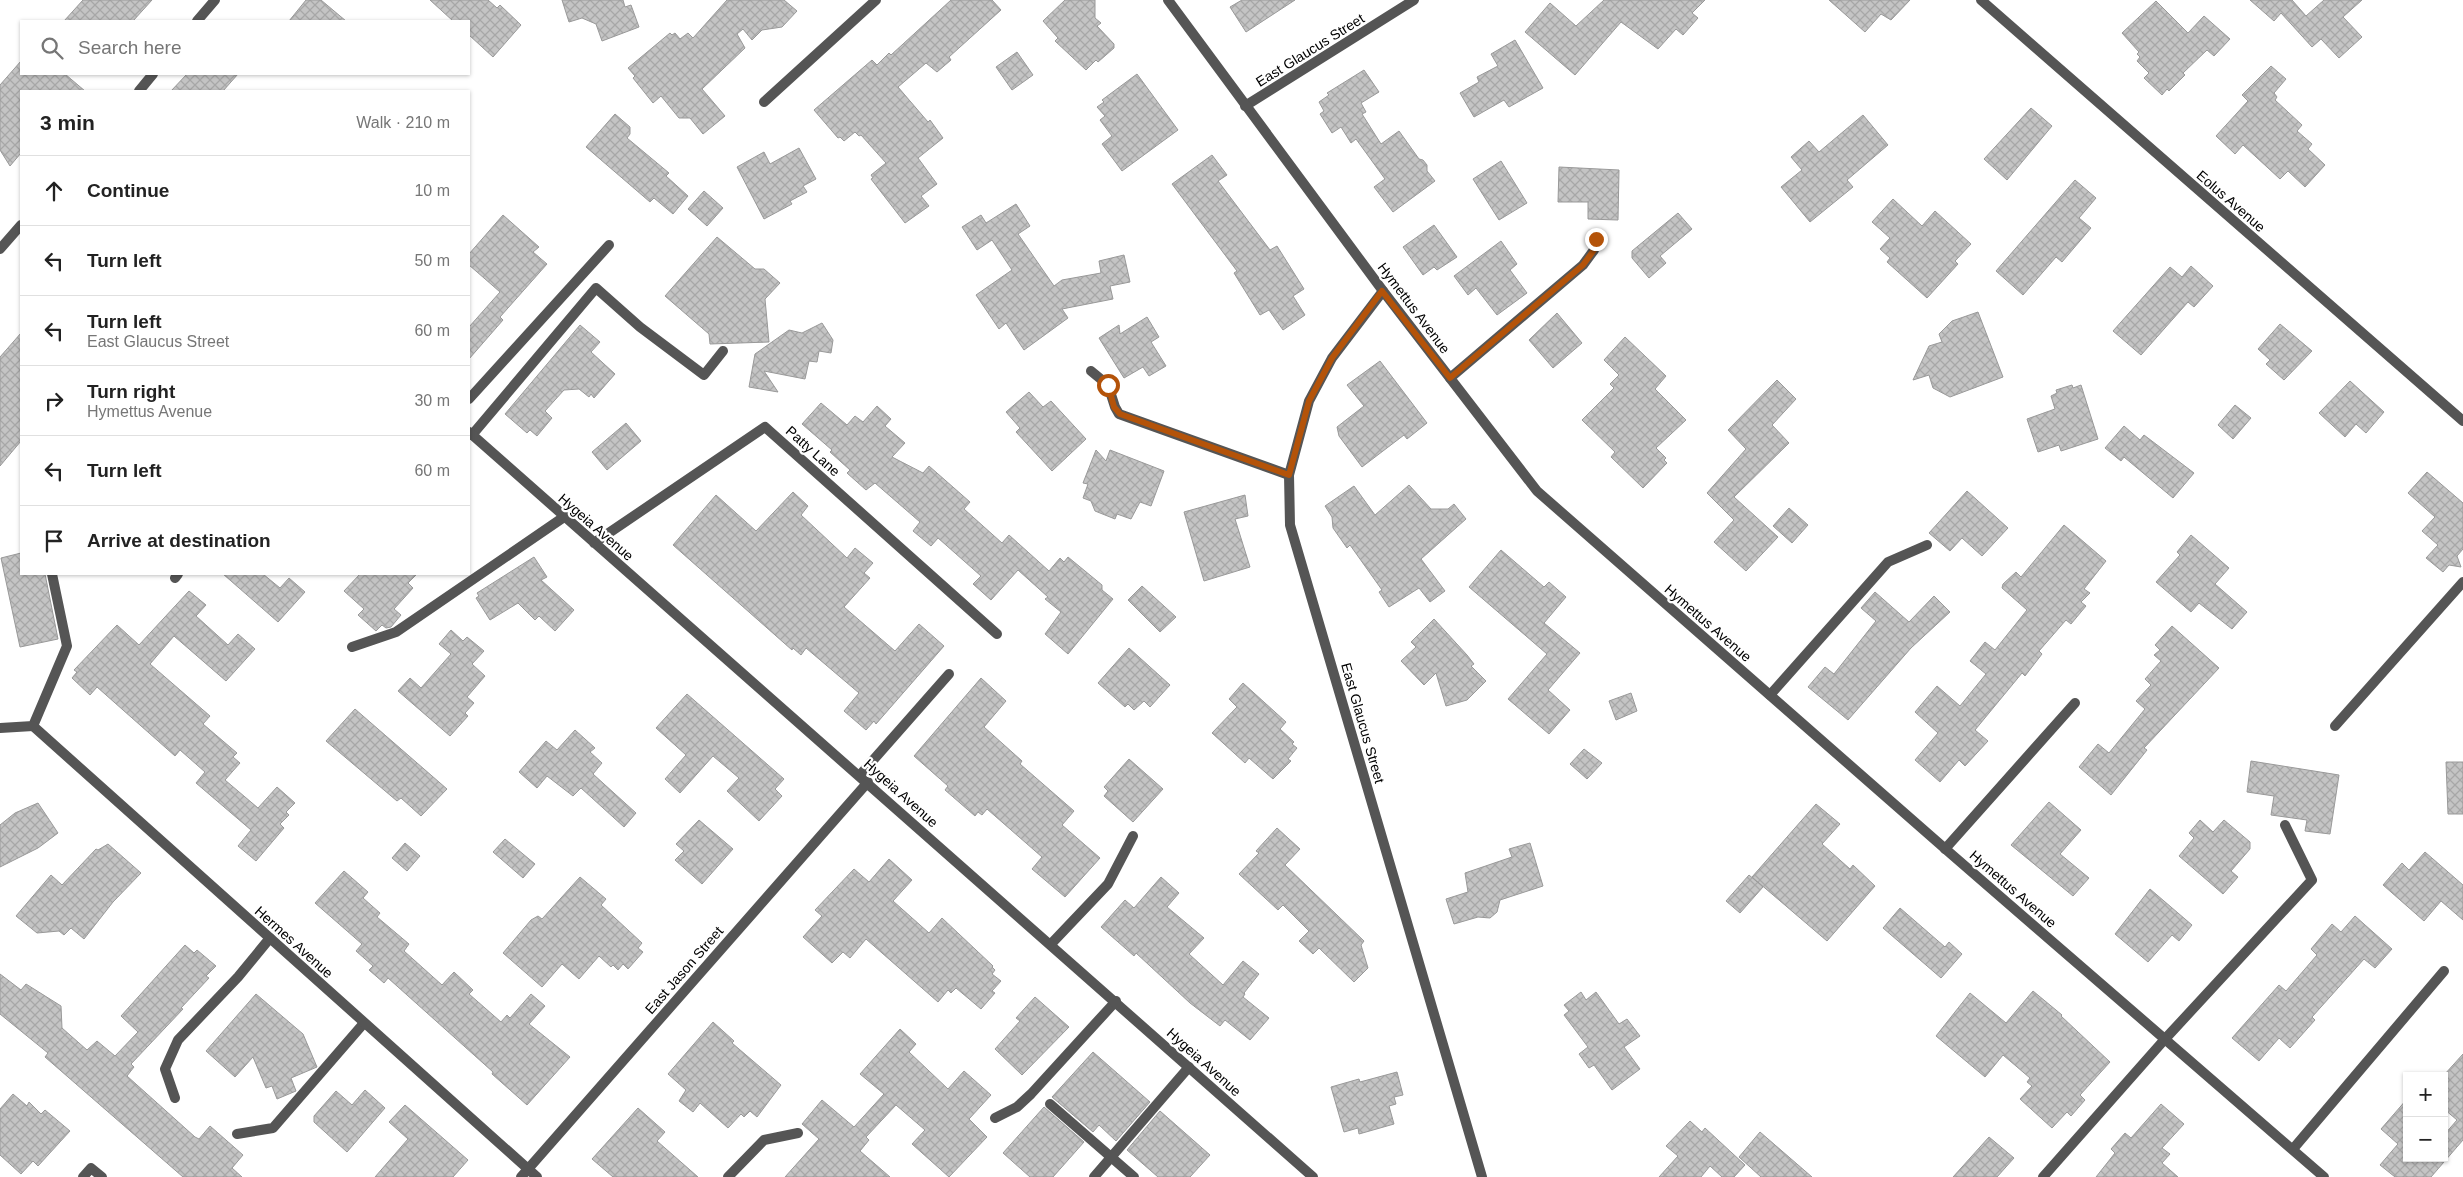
<!DOCTYPE html>
<html lang="en">
<head>
<meta charset="utf-8">
<style>
  :root { --surface:#fff; --page:#f2f2f2; --text:#222; --muted:#767676; --line:#e0e0e0 }
  body { margin:0; font-family:Helvetica,sans-serif; background:var(--page); color:var(--text) }
  .controls { position:absolute; right:15px; bottom:15px; display:grid; overflow:hidden; border-radius:0px; box-shadow:0 1px 4px #0004 }
  .controls button { width:45px; height:45px; display:grid; place-items:center; padding:0; border:0; border-bottom:1px solid var(--line); background:var(--surface); color:var(--text); font:25px sans-serif }
  .stop { position:absolute; width:15px; height:15px; margin:-11px; border:4px solid #b45309; border-radius:50%; background:#fff }
  .stop.end { background:#b45309; border-color:#fff; box-shadow:0 1px 5px #0008 }
  .list { margin:0; padding:0; list-style:none }
  h2 { display:flex; justify-content:space-between; align-items:center; height:65px; margin:0; padding:0 20px; font-size:21px }
  h2 small { font-size:16px; font-weight:400; color:var(--muted) }
  .list li { display:grid; grid-template-columns:32px 1fr auto; gap:15px; align-items:center; box-sizing:border-box; height:70px; padding:0 20px; border-top:1px solid var(--line) }
  .list b { display:block; font-size:19px; white-space:nowrap }
  .list p { margin:0; font-size:16px; white-space:nowrap; color:var(--muted) }
  .list em { font-size:16px; font-style:normal; color:var(--muted) }
  .icon { flex:none; width:28px; height:28px; fill:none; stroke:currentColor; stroke-width:2; stroke-linecap:round; stroke-linejoin:round }
  .map { position:relative; flex:none; width:2463px; height:1177px; overflow:hidden }
  .search { position:absolute; background:var(--surface); box-shadow:0 1px 4px #0004; left:20px; top:20px; width:450px; height:55px; display:flex; align-items:center; gap:12px; box-sizing:border-box; padding:0 18px; border-radius:0px; color:var(--muted); font-size:19px }
  .panel { position:absolute; background:var(--surface); box-shadow:0 1px 4px #0004; left:20px; top:90px; width:450px; height:485px; border-radius:0px }
  .map>svg:first-child { display:block }
  .building { fill:url(#building-cross-hatch); stroke:#999 }
  .lines { fill:none; stroke-linecap:round; stroke-linejoin:round }
  .service { stroke:#555; stroke-width:10 }
  .minor { stroke:#555; stroke-width:10 }
  .tertiary { stroke:#555; stroke-width:10 }
  .route { stroke:#b45309; stroke-width:6 }
  .labels { text-anchor:middle; dominant-baseline:central; stroke-width:4.5; stroke-linejoin:round; paint-order:stroke }
  .street-label { font-size:14px; fill:#000; stroke:#fff }
</style>
</head>
<body>
<div class="map">
<svg width="2463" height="1177" viewBox="0 0 2463 1177">
  <defs>
    <pattern id="building-cross-hatch" width="8" height="8" patternUnits="userSpaceOnUse" patternTransform="scale(1.25)"><rect width="8" height="8" fill="#c4c4c4"/><path d="M0 0l8 8M0 8l8-8" fill="none" stroke="#a7a7a7"/></pattern>
  </defs>
  <rect width="100%" height="100%" fill="#fff"/>
  <path class="building" d="M83,0H152L133,21H64Z
    M306,0H321L346,21H289Z
    M430,0H488L497,8L500,5L521,25L493,57L469,35V21H453Z
    M562,0H623L625,7L631,5L639,27L602,41L596,24L582,18L569,22Z
    M727,0H784L797,11L782,27L762,30L752,40L743,29L737,34L745,48L702,89L725,116L703,134L690,118H679L661,96L653,103L633,78L635,76L628,68L670,33L672,35L675,33L680,39L688,33L693,38Z
    M951,0H992L1001,10L949,57L951,60L937,72L926,63L898,87L928,122L930,120L943,138L918,158L937,184L921,196L929,206L905,223L871,179L873,178L871,175L886,163L861,135L859,136L855,132L844,141L840,137L838,138L814,110L872,60L877,65L889,53L891,55Z
    M1065,0H1095V18L1101,23L1097,26L1114,44V48L1098,62L1096,60L1086,70L1055,41L1058,38L1043,21Z
    M1242,0H1295L1246,32L1230,7Z
    M1604,0H1705L1692,13L1698,18L1683,35L1676,29L1658,49L1621,22L1575,75L1525,32L1550,3L1576,26Z
    M1829,0H1910L1891,20L1881,14L1865,32Z
    M2250,0H2292L2306,16L2324,0H2362L2343,17L2362,37L2339,58L2321,39L2312,47L2281,13L2274,21Z
    M2156,1L2188,33L2204,16L2230,39L2214,56L2207,50L2183,73L2185,75L2169,91L2167,89L2162,95L2144,78L2149,73L2137,61L2140,57L2137,54L2139,52L2122,33Z
    M1515,40L1543,88L1509,107L1504,100L1474,117L1460,93L1479,82L1477,77L1498,66L1491,54Z
    M1017,52L1033,75L1012,90L996,67Z
    M21,61V74H65L85,91H21V153L10,166L0,150V85Z
    M2271,66L2286,79L2274,93L2277,97L2275,100L2302,125L2297,131L2312,144L2308,149L2325,165L2305,187L2288,171L2280,179L2243,145L2235,154L2216,136L2248,101L2242,95Z
    M1364,70L1379,92L1361,103L1366,112L1362,114L1381,144L1399,131L1419,159L1423,160L1427,165V171L1435,181L1393,212L1374,187L1385,179L1356,139L1351,143L1341,127L1332,133L1320,114L1324,111L1319,102L1329,95L1327,93Z
    M187,74H238L223,91H171Z
    M1137,74L1178,130L1122,171L1102,144L1112,136L1100,120L1105,116L1097,107L1104,102L1102,100Z
    M2031,108L2052,126L2007,180L1984,159Z
    M615,114L630,127V134L627,138L669,173L666,176L688,196L673,214L654,198L650,202L586,147Z
    M1863,115L1888,145L1847,180L1853,187L1810,222L1781,187L1802,170L1791,157L1809,141L1819,152Z
    M799,148L816,179L803,186L807,192L790,201L792,204L764,219L737,167L764,152L770,164Z
    M1212,155L1227,175L1218,181L1270,250L1277,246L1304,289L1293,296L1305,315L1283,330L1269,310L1260,315L1234,273L1237,271L1172,184Z
    M1501,161L1527,203L1499,220L1473,179Z
    M1559,167L1619,170L1618,220L1588,219V202H1558Z
    M2075,180L2096,198L2079,218L2091,228L2062,262L2056,257L2023,295L1996,271Z
    M704,191L723,208L707,226L688,209Z
    M1893,199L1922,226L1935,211L1971,244L1955,261L1958,264L1927,298L1887,262L1890,258L1880,249L1890,238L1872,222Z
    M1016,204L1030,226L1018,234L1054,286L1062,280L1101,273L1099,261L1124,255L1130,282L1110,286L1113,299L1062,309L1068,318L1024,350L1006,323L999,329L976,295L1012,270L992,240L977,250L962,227L981,215L986,223Z
    M1678,213L1692,229L1660,256L1666,263L1649,278L1632,258V251Z
    M503,215L539,247L533,252L547,264L500,317L503,320L469,359V327L500,292L469,265V254Z
    M1434,225L1457,257L1437,270L1434,267L1423,275L1403,247Z
    M717,237L755,269H764L780,283L765,299L769,342L710,344L709,334L665,296Z
    M1501,241L1517,264L1510,270L1527,293L1497,315L1476,288L1468,295L1454,276Z
    M2191,266L2213,286L2194,307L2188,302L2141,355L2113,331L2170,267L2182,277Z
    M1978,312L2003,377L1950,397L1933,388L1929,375L1913,380L1929,346L1942,342L1939,334L1952,321Z
    M1557,313L1582,343L1553,368L1529,340Z
    M1147,317L1159,337L1151,342L1166,366L1149,376L1143,367L1124,378L1099,338L1119,325L1120,334Z
    M822,323L833,340L831,353L819,351L817,362L809,361L805,379L764,371L778,392L749,387L755,354L789,330L802,333Z
    M2280,324L2312,351L2284,380L2266,364L2270,360L2258,349Z
    M580,325L600,342L591,352L615,374L594,398L591,394L589,397L579,389L564,390L545,411L552,418L537,436L530,430L527,433L505,414Z
    M21,333V441L0,466V357Z
    M1625,337L1666,376L1655,389L1686,420L1656,448L1666,458L1664,460L1667,463L1643,488L1611,457L1615,452L1582,420L1614,388L1610,384L1619,375L1604,360Z
    M1380,361L1427,423L1407,439L1404,435L1362,467L1339,436L1337,427L1364,406L1347,385Z
    M1777,380L1796,399L1772,425L1789,443L1734,497L1778,537L1746,571L1714,542L1734,520L1707,493L1746,449L1728,430Z
    M2350,381L2384,412L2366,433L2356,424L2345,437L2319,413Z
    M2072,385L2073,388L2081,385L2098,439L2061,451L2059,445L2038,452L2027,419L2055,409L2051,396L2057,393L2056,390Z
    M1029,392L1043,407L1051,401L1086,439L1052,471L1016,432L1020,428L1006,412Z
    M821,403L847,425L855,416L863,422L877,406L891,419L885,426L905,443L892,457L923,473L929,466L970,502L964,509L1002,543L1009,535L1049,571L1060,558L1064,562L1068,557L1102,585V590L1113,599L1068,654L1045,634L1061,612L1045,599L1048,597L1018,570L991,600L973,584L981,576L938,538L931,546L913,531L920,522L875,483L866,490L847,473L850,470L830,452L832,450L802,424Z
    M2235,405L2251,418L2233,439L2218,425Z
    M626,423L641,441L607,470L592,452Z
    M2124,426L2140,440L2144,435L2194,473L2173,498L2124,457L2121,461L2105,448Z
    M1096,450L1106,461L1110,450L1164,471L1151,506L1140,502L1131,519L1117,514L1115,519L1095,511L1091,501L1083,498L1088,484L1083,483Z
    M2427,472L2463,503V549L2457,556L2461,567L2449,565L2443,572L2426,558L2438,545L2422,531L2435,517L2408,493Z
    M1409,485L1431,509H1448L1454,504L1466,519L1421,559L1445,591L1430,602L1419,588L1389,607L1379,592L1382,590L1350,545L1347,548L1333,528L1332,517L1325,506L1354,486L1375,515Z
    M1967,491L2008,528L1982,556L1962,538L1950,551L1929,533Z
    M793,492L808,506L801,515L847,558L855,548L873,563L864,573L870,578L844,607L895,651L919,624L944,646L876,724L874,721L866,730L844,711L859,693L806,648L801,655L793,648L792,650L673,545L716,495L756,531Z
    M1245,495L1248,516L1235,519L1250,567L1204,581L1184,512Z
    M1789,508L1808,525L1792,543L1773,526Z
    M2064,525L2106,561L2084,589L2090,593L2081,602L2086,606L2071,624L2066,620L2039,651L2042,654L2025,676L2022,673L1975,730L1988,741L1965,766L1959,760L1940,782L1915,760L1938,733L1915,712L1937,686L1960,706L1986,674L1970,661L1985,642L1995,650L2027,610L2002,588L2003,584L2016,572L2021,577Z
    M2191,535L2229,568L2215,584L2247,612L2232,629L2199,603L2191,612L2156,582L2180,555L2177,552Z
    M1501,550L1544,587L1549,582L1566,597L1544,623L1580,653L1548,690L1570,710L1549,734L1508,699L1547,654L1469,587Z
    M21,553V574H45L58,639L20,647L1,558Z
    M534,557L547,577L541,580L574,610L555,631L539,616L535,620L518,603L490,620L476,598L479,596L477,593Z
    M223,574H263L280,588L289,578L305,592L278,622Z
    M360,574H417L408,583L413,588L394,609L401,615L391,627L386,628L382,625L376,631L358,615L364,609L344,591Z
    M1142,586L1176,617L1160,632L1128,600Z
    M189,591L206,605L196,616L228,645L238,634L255,649L226,681L174,636L150,664L210,716L203,724L237,753L233,757L240,763L225,780L258,808L277,787L295,803L286,812L289,815L280,824L284,828L256,861L238,846L251,830L196,783L205,772L180,750L175,756L97,687L90,695L72,678L77,672L74,670L117,625L139,645Z
    M1875,592L1909,622L1934,596L1950,612L1911,648L1848,720L1808,687L1825,667L1834,674L1876,621L1861,608Z
    M1434,619L1467,655L1474,664L1471,666L1486,681L1467,700L1446,706L1436,673L1424,685L1401,661L1416,647L1411,642Z
    M2172,626L2219,668L2144,748L2147,750L2111,795L2079,767L2098,744L2109,753L2145,709L2136,701L2151,685L2145,679L2161,661L2154,655L2160,650L2155,645Z
    M451,630L463,641L467,637L484,651L472,664L485,676L467,697L474,703L465,713L468,716L450,736L398,691L410,678L421,688L451,654L439,644Z
    M1129,648L1170,685L1150,707L1144,701L1134,710L1128,704L1125,707L1098,683Z
    M981,678L1006,701L984,727L1022,761L1020,764L1074,811L1062,825L1100,858L1065,897L1032,869L1042,857L987,809L982,815L978,812L975,816L945,790L948,786L914,756Z
    M1243,683L1286,722L1280,729L1294,742L1292,744L1297,748L1288,759L1291,761L1273,779L1249,758L1245,763L1212,733L1237,707L1229,699Z
    M1631,693L1637,711L1616,720L1609,701Z
    M687,694L784,779L775,789L782,796L759,821L727,791L739,778L713,756L680,793L665,779L686,755L656,728Z
    M355,709L447,789L421,816L401,798L397,801L326,741Z
    M575,730L595,748L590,752L602,763L593,774L636,813L624,827L581,788L573,796L547,776L537,788L519,772L546,741L557,750Z
    M1584,749L1602,763L1587,779L1570,764Z
    M1129,759L1163,789L1133,822L1104,796L1108,791L1104,787Z
    M2251,761L2339,775L2330,834L2305,831L2307,820L2271,815L2274,796L2247,792Z
    M2446,762H2463V814H2448Z
    M2049,802L2081,830L2060,854L2089,878L2073,896L2011,845Z
    M38,803L58,833L38,848L0,867V825L15,813Z
    M1816,804L1840,824L1822,844L1850,869L1853,865L1875,886L1827,941L1752,877Z
    M699,820L733,849L702,884L675,860L684,851L676,844Z
    M2200,820L2213,832L2224,820L2250,842V849L2231,871L2238,877L2223,894L2179,856L2194,838L2189,833Z
    M1277,828L1300,849L1285,865L1364,941L1361,945L1368,968L1354,982L1319,948L1313,954L1299,941L1309,931L1283,905L1278,910L1239,874L1259,853L1256,851Z
    M505,839L535,864L523,878L493,852Z
    M405,843L420,856L407,871L392,858Z
    M1530,843L1543,886L1500,900L1497,912L1490,918L1478,917L1454,924L1446,899L1468,892L1465,873L1512,857L1509,849Z
    M108,844L141,873L113,902L84,939L71,928L64,935L59,931L37,933L16,916L51,875L62,885L96,849L98,850Z
    M2425,852L2463,885V920L2441,901L2424,921L2383,885L2402,863L2409,870Z
    M889,859L912,880L893,901L929,933L942,918L993,966L992,967L995,970L992,974L1001,981L992,991L995,993L981,1009L956,988L951,993L948,990L938,1002L866,939L850,958L843,952L832,963L803,937L822,916L815,910L854,869L869,882Z
    M344,871L368,892L363,898L380,913L377,917L409,944L404,951L442,985L454,972L473,990L469,994L501,1022L507,1015L510,1018L531,994L545,1006L529,1024L570,1057L527,1105L492,1074L493,1072L388,978L384,983L369,970L373,966L356,951L362,944L315,903Z
    M1749,875L1763,887L1740,913L1726,901Z
    M580,877L606,899L601,905L642,943L638,948L643,952L628,969L623,964L618,970L613,965L611,967L599,956L579,979L562,964L542,987L503,953L531,920L538,916L542,919Z
    M1161,877L1179,893L1167,907L1204,938L1189,954L1223,985L1243,961L1259,974L1244,993L1245,994L1243,997L1269,1018L1250,1040L1225,1020L1220,1026L1190,1003L1136,953L1134,956L1101,927L1125,900L1134,908Z
    M2150,889L2192,925L2179,941L2172,935L2148,962L2115,934Z
    M1900,908L1945,947L1949,942L1962,954L1941,978L1883,928Z
    M2355,916L2392,949L2375,968L2364,959L2312,1017L2315,1020L2290,1048L2279,1038L2259,1061L2232,1038L2279,985L2286,991L2317,955L2311,949L2332,924L2341,932Z
    M185,945L194,953L197,950L216,966L206,976L209,978L181,1008L183,1009L131,1064L134,1067L127,1076L195,1137L199,1139L210,1126L243,1155L232,1168L242,1177H183L45,1057L48,1053L0,1014V974L21,990L26,984L61,1006L62,1028L87,1050L97,1041L115,1056L138,1032L121,1016Z
    M2033,991L2062,1015L2061,1016L2110,1062L2080,1095L2085,1100L2071,1116L2067,1112L2052,1128L2020,1099L2032,1086L2027,1082L2030,1078L2003,1055L1985,1077L1936,1036L1970,993L2006,1023Z
    M1581,992L1586,1000L1596,992L1619,1024L1627,1019L1640,1036L1624,1047L1640,1069L1612,1090L1594,1065L1589,1068L1579,1054L1588,1047L1564,1015L1569,1011L1564,1005Z
    M256,994L303,1034L317,1067L291,1078L296,1091L277,1099L272,1086L266,1088L253,1057L235,1077L206,1051Z
    M1035,997L1069,1027L1022,1075L995,1049L1020,1021L1016,1018Z
    M713,1022L734,1041L732,1043L781,1085L757,1117L750,1111L744,1117L741,1114L728,1128L700,1103L693,1112L679,1101L686,1090L668,1074Z
    M900,1029L916,1044L909,1052L948,1089L964,1071L991,1095L969,1119L987,1137L949,1177L912,1144L925,1130L896,1105L866,1137L869,1140L860,1151L890,1177H785L819,1139L802,1124L822,1100L854,1127L884,1094L860,1074Z
    M1093,1052L1150,1102L1116,1141L1099,1125L1093,1132L1052,1097Z
    M2463,1054V1140L2431,1177H2395L2380,1165L2398,1144L2381,1129L2407,1099V1158H2444V1135L2457,1120L2444,1109V1075Z
    M1397,1072L1403,1095L1394,1097L1396,1104L1389,1106L1394,1124L1359,1134L1358,1128L1344,1132L1331,1087L1359,1079L1360,1082Z
    M365,1090L385,1108L347,1152L314,1122V1116L336,1091L352,1105Z
    M13,1094L27,1106L29,1102L41,1114L45,1110L70,1131L38,1166L33,1161L21,1174L0,1155V1109Z
    M2161,1104L2184,1124L2162,1148L2170,1154L2162,1163L2178,1177H2096L2115,1153L2111,1149L2125,1133L2131,1138Z
    M405,1105L468,1160L453,1177H375L408,1139L389,1122Z
    M1044,1107L1084,1142L1053,1177H1030L1003,1153Z
    M638,1108L665,1132L657,1141L698,1177H613L592,1159Z
    M1160,1111L1210,1155L1190,1177H1158L1127,1150Z
    M1690,1121L1702,1132L1705,1128L1745,1165L1734,1177H1722L1710,1166L1701,1177H1659L1678,1156L1666,1146Z
    M1760,1132L1812,1177H1761L1739,1157Z
    M1989,1137L2014,1158L1997,1177H1953Z"/>
  <g class="lines">
    <path class="service" d="M1091,371L1108,385L1115,407L1119,414L1289,475
      M1450,378L1583,265L1594,250L1596,239
      M469,399L609,245
      M472,435L596,288L640,327L704,375L723,351
      M175,578L178,574
      M352,647L396,632L564,517
      M2335,726L2463,582
      M0,728L33,726L67,646L52,574
      M860,775L949,674
      M1051,944L1108,884L1133,836
      M175,1098L165,1069L178,1040L238,977L270,938
      M1050,1104L1134,1177
      M995,1118L1017,1107L1031,1094L1116,1001
      M237,1134L273,1128L364,1023
      M83,1177L91,1168L102,1177
      M728,1177L764,1140L798,1133
      M1094,1177L1189,1067"/>
    <path class="minor" d="M1981,0L2463,421
      M197,21L215,0
      M139,91L153,74
      M764,102L876,0
      M1245,106L1414,0
      M0,249L21,225
      M1383,291L1332,358L1309,401L1289,475L1290,525L1482,1177
      M469,432L1313,1177
      M594,543L765,427L997,634
      M1770,695L1888,562L1927,545
      M33,726L537,1177
      M1945,849L2075,703
      M2293,1149L2444,971
      M521,1177L868,782
      M2043,1177L2165,1039L2312,880L2285,825"/>
    <path class="tertiary" d="M1168,0L1383,291L1537,491L1950,853L2324,1177"/>
  </g>
  <g class="lines">
    <path class="route" d="M1108,385L1114,407L1120,414L1289,475L1309,401L1332,358L1382,291L1450,378L1583,265L1594,250L1596,239"/>
  </g>
  <g class="labels">
    <g class="street-label">
      <text transform="translate(1310 50) rotate(-32)">East Glaucus Street</text>
      <text transform="translate(2231 201) rotate(41)">Eolus Avenue</text>
      <text transform="translate(1414 308) rotate(53)">Hymettus Avenue</text>
      <text transform="translate(813 451) rotate(42)">Patty Lane</text>
      <text transform="translate(596 527) rotate(41)">Hygeia Avenue</text>
      <text transform="translate(1708 623) rotate(41)">Hymettus Avenue</text>
      <text transform="translate(1363 723) rotate(74)">East Glaucus Street</text>
      <text transform="translate(901 793) rotate(42)">Hygeia Avenue</text>
      <text transform="translate(2013 889) rotate(41)">Hymettus Avenue</text>
      <text transform="translate(294 942) rotate(42)">Hermes Avenue</text>
      <text transform="translate(684 970) rotate(-49)">East Jason Street</text>
      <text transform="translate(1204 1062) rotate(42)">Hygeia Avenue</text>
    </g>
  </g>
</svg>
<div class="controls">
<button>+</button>
<button>−</button>
</div>
<div class="stop" style="left:1108px;top:385px"></div>
<div class="stop end" style="left:1596px;top:239px"></div>
<div class="search"><svg class="icon" aria-label="search" viewBox="0 0 24 24"><circle cx="10" cy="10" r="6"/><path d="M15 15l6 6"/></svg>Search here</div>
<section class="panel">
<h2>3 min<small>Walk · 210 m</small></h2>
<ul class="list">
<li><svg class="icon" aria-label="ahead" viewBox="0 0 24 24"><path d="M12 20V5M6 11l6-6 6 6"/></svg><div><b>Continue</b></div><em>10 m</em></li>
<li><svg class="icon" aria-label="left" viewBox="0 0 24 24"><path d="M17 20v-9H6M10 6l-5 5 5 5"/></svg><div><b>Turn left</b></div><em>50 m</em></li>
<li><svg class="icon" aria-label="left" viewBox="0 0 24 24"><path d="M17 20v-9H6M10 6l-5 5 5 5"/></svg><div><b>Turn left</b><p>East Glaucus Street</p></div><em>60 m</em></li>
<li><svg class="icon" aria-label="right" viewBox="0 0 24 24"><path d="M7 20v-9h11M14 6l5 5-5 5"/></svg><div><b>Turn right</b><p>Hymettus Avenue</p></div><em>30 m</em></li>
<li><svg class="icon" aria-label="left" viewBox="0 0 24 24"><path d="M17 20v-9H6M10 6l-5 5 5 5"/></svg><div><b>Turn left</b></div><em>60 m</em></li>
<li><svg class="icon" aria-label="arrive" viewBox="0 0 24 24"><path d="M6 21V4h12l-3 4 3 4H6"/></svg><div><b>Arrive at destination</b></div></li>
</ul>
</section>
</div>
</body>
</html>
